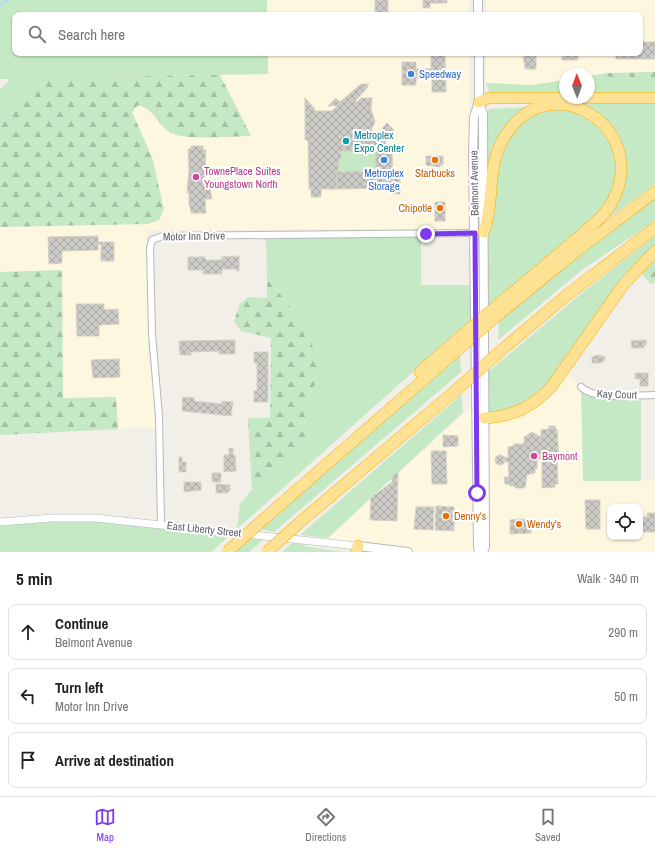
<!DOCTYPE html>
<html lang="en">
<head>
<meta charset="utf-8">
<style>
  :root { --surface:#fff; --page:#f2f2f2; --text:#202124; --muted:#757577; --line:#e0e0e0; --accent:#7c3aed }
  body { margin:0; font-family:"Archivo Narrow",sans-serif; background:var(--page); color:var(--text) }
  .controls { position:absolute; right:12px; bottom:12px; display:grid; overflow:hidden; border-radius:8px; box-shadow:0 1px 3px #0004 }
  .controls button { width:36px; height:36px; display:grid; place-items:center; padding:0; border:0; border-bottom:1px solid var(--line); background:var(--surface); color:var(--text); font:20px sans-serif }
  .compass { position:absolute; left:559px; top:68px; width:36px; height:36px; border-radius:50%; background:var(--surface); box-shadow:0 1px 3px #0004; rotate:359deg }
  .stop { position:absolute; width:12px; height:12px; margin:-9px; border:3px solid #7c3aed; border-radius:50%; background:#fff }
  .stop.end { background:#7c3aed; border-color:#fff; box-shadow:0 1px 4px #0008 }
  .list { margin:0; padding:0; list-style:none }
  h2 { display:flex; justify-content:space-between; align-items:center; height:52px; margin:0; padding:0 16px; font-size:17px }
  h2 small { font-size:13px; font-weight:400; color:var(--muted) }
  .list li { display:grid; grid-template-columns:26px 1fr auto; gap:12px; align-items:center; box-sizing:border-box; height:56px; margin:0 8px 8px; padding:0 8px; border:1px solid var(--line); border-radius:8px }
  .list b { display:block; font-size:15px; white-space:nowrap }
  .list p { margin:0; font-size:13px; white-space:nowrap; color:var(--muted) }
  .list em { font-size:13px; font-style:normal; color:var(--muted) }
  .icon { flex:none; width:22px; height:22px; fill:none; stroke:currentColor; stroke-width:2; stroke-linecap:round; stroke-linejoin:round }
  .map { position:relative; flex:none; width:655px; height:552px; overflow:hidden }
  .search { position:absolute; background:var(--surface); box-shadow:0 1px 3px #0004; left:12px; right:12px; top:12px; height:44px; display:flex; align-items:center; gap:10px; box-sizing:border-box; padding:0 14px; border-radius:8px; color:var(--muted); font-size:15px }
  .sheet { height:244px; background:var(--surface) }
  nav { display:flex; justify-content:space-around; align-items:center; box-sizing:border-box; height:56px; border-top:1px solid var(--line); background:var(--surface); font-size:11px; color:var(--muted) }
  nav a { display:grid; justify-items:center; gap:2px }
  nav .on { color:var(--accent) }
  .map>svg:first-child { display:block }
  .commercial { fill:#fef7e0; fill-rule:evenodd }
  .green { fill:#c5e8c5 }
  .forest { fill:url(#forest-firs) }
  .lines { fill:none; stroke-linecap:round; stroke-linejoin:round }
  .stream { stroke:#aadaff; stroke-width:2 }
  .building { fill:url(#building-cross-hatch); stroke:#d6d1c6 }
  .minor-casing { stroke:#b5b8bc; stroke-width:8 }
  .tertiary-casing { stroke:#b5b8bc; stroke-width:8 }
  .secondary-casing { stroke:#b6babf; stroke-width:10 }
  .motorway-casing { stroke:#f9ab00; stroke-width:12 }
  .minor { stroke:#fff; stroke-width:6 }
  .tertiary { stroke:#fff; stroke-width:7 }
  .secondary { stroke:#fff; stroke-width:8 }
  .motorway { stroke:#fde293; stroke-width:11 }
  .motorway-bridge-casing { stroke:#f9ab00; stroke-width:12; stroke-linecap:butt }
  .motorway-bridge { stroke:#fde293; stroke-width:11 }
  .route { stroke:#7c3aed; stroke-width:5 }
  .shop-dot { fill:#3f7fe0; stroke:#fff; stroke-width:1.5 }
  .culture-dot { fill:#0f9aa8; stroke:#fff; stroke-width:1.5 }
  .food-dot { fill:#e8710a; stroke:#fff; stroke-width:1.5 }
  .hotel-dot { fill:#d1479c; stroke:#fff; stroke-width:1.5 }
  .labels { text-anchor:middle; dominant-baseline:central; stroke-width:4; stroke-linejoin:round; paint-order:stroke }
  .shop-label { font-size:11px; fill:#366cbe; stroke:#fff; text-anchor:start }
  .culture-label { font-size:11px; fill:#0d838f; stroke:#fff; text-anchor:start }
  .hotel-label { font-size:11px; fill:#b23c85; stroke:#fff; text-anchor:start }
  .food-label { font-size:11px; fill:#c56008; stroke:#fff; text-anchor:start }
  .street-label { font-size:11px; fill:#5f6368; stroke:#fff }
</style>
</head>
<body>
<div class="map">
<svg width="655" height="552" viewBox="0 0 655 552">
  <defs>
    <pattern id="forest-firs" width="22" height="20" patternUnits="userSpaceOnUse"><rect width="22" height="20" fill="#c5e8c5"/><path d="M5 1l3.5 6h-7zM16 11l3.5 6h-7z" fill="#a3c0a4"/></pattern>
    <pattern id="building-cross-hatch" width="8" height="8" patternUnits="userSpaceOnUse"><rect width="8" height="8" fill="#cccac5"/><path d="M0 0l8 8M0 8l8-8" fill="none" stroke="#a9a8a4"/></pattern>
  </defs>
  <rect width="100%" height="100%" fill="#f1efe8"/>
  <path class="commercial" d="M267,0H469V15H267Z
    M486,0H655V76L608,73L589,76V74H565V80L531,85L486,83V53H640V15H486Z
    M268,53H469V223L467,229L147,230L148,349L154,399L155,427L118,429L116,397L63,399L62,270L0,272V227L147,224L153,160L132,112L138,105L149,108L168,130L251,136L220,75L268,74Z
    M563,370L581,387L583,481L655,480V552H382L323,542L476,403V418H501ZM610,507H640V537H610Z"/>
  <path class="green" d="M0,0H267V15H15V53H268V74L43,78L0,127V90L10,79H0Z
    M595,75L655,80V93L589,94V76Z
    M565,80V94L496,95L489,91L486,83L531,85Z
    M655,100V184L602,223L616,199L620,143L611,126L575,103Z
    M533,107C508,120 498,138 488,164V109Z
    M566,109C588,116 600,123 611,145C617,156 619,173 615,186C605,221 518,279 488,306C487,262 485,153 520,124C534,112 549,111 566,109Z
    M341,151H376V169H379V171L338,172L339,159H341Z
    M655,197V221L583,269L498,340L499,320L557,272Z
    M655,236V246L544,389L523,405L492,413L489,411L488,372L582,293Z
    M421,237V285H471V320L237,529L240,504L252,490L314,436L305,426L309,395L322,372L287,303L267,277L266,238Z
    M460,354L461,372L274,532L260,529Z
    M581,387L587,392L641,395V481H583Z
    M461,395L463,412L328,538L300,535Z
    M73,521L113,522L230,535L211,552H0V525Z
    M251,537L264,539L249,552H234Z
    M293,542L309,547L344,552H282Z"/>
  <path class="forest" d="M655,72V80L649,81L595,75L608,73Z
    M220,75L251,136C233,136 186,141 171,133C157,125 156,110 138,105L132,112L153,160L164,210L159,220L147,224L0,227V127L43,78Z
    M655,255V283L651,284L639,270Z
    M62,270L63,398L116,397L118,429L0,435V272Z
    M267,277L287,303L309,336L322,372L309,395L305,426L315,436L252,490L248,418H270L271,338L241,331L234,321L240,304L248,297L267,298Z"/>
  <g class="lines">
    <path class="stream" d="M0,5L8,0"/>
  </g>
  <path class="building" d="M375,0H388V15H375Z
    M423,0H447V3H430V8H423Z
    M640,42H655V59H616V53H640Z
    M523,53H536V69H525Z
    M562,53H578V60H562Z
    M431,55H445L446,92H432V78H416V69H431Z
    M402,62H416V85H402Z
    M361,84H369L366,87H368L355,101L357,102L361,98H372L371,109L375,122L371,130L373,132L374,131L386,142L385,144L387,148H375L376,151H341V159H339L338,172H336L337,189H321V197H311V189H309L308,140H305V98L314,108L315,111H332L338,105L328,106L336,98L340,102Z
    M387,123L394,130L385,138L384,137L383,139L378,134L380,133L379,132Z
    M191,146H203V150H206L204,184H209L212,199H205L206,213H191L190,206H189V193H187L189,170L188,149H191Z
    M375,148H392L393,188L337,189L336,172L379,171V169H376Z
    M426,156H443V165H440V167L426,165Z
    M393,176H400V194H393Z
    M435,202H445V221H435Z
    M98,236V242H114V261H101V244H98V250L62,251V263L49,264L48,237Z
    M239,256V271H237V269H222V274H203V271L206,270H188V257H205V260H222V257Z
    M76,304H104V310L118,309L119,324L99,325V336H77Z
    M235,340V354H219V351L191,352V355H180L179,341Z
    M646,340V345H644V348H632L631,341Z
    M254,352H268V402H254V391H257V363H254Z
    M598,355L605,357V361H602V363H592V357Z
    M119,359L120,377L93,378L91,360Z
    M635,373H648V386H640V379H635Z
    M183,397L194,398V401L222,404V401L233,402L231,416L182,411Z
    M549,426H555V429H557L559,460H557L558,484H555V487L542,488V459H537V469H535V473L527,475L525,488H515V486H510L509,484H505L504,477H509L508,461L504,462V457L508,458V447L514,446V444H524V437L532,432L541,437V430L549,429Z
    M443,435L458,436V446L443,447Z
    M229,448H233V455H235L236,471L224,472V455H229Z
    M431,451H446L447,484H432Z
    M495 460a5 5 0 1 1 10 0a5 5 0 1 1-10 0Z
    M179,457H182V462H186V472H179Z
    M398,472L397,521L370,520L371,498L392,482L393,476Z
    M212,473H221V482H212Z
    M184,482H201V490L184,492Z
    M216,484L230,485V491H228V493H216Z
    M585,500H600V529H586Z
    M436,506L454,507V512H457V522H454V531L435,530Z
    M416,507H434L433,530L414,529Z
    M647,513H655V532H640V517H647Z
    M520,519L528,520V529H531V533L510,534V520Z"/>
  <g class="lines">
    <g class="minor-casing">
      <path id="minor" d="M581,387C596,401 635,395 655,395
        M161,525L159,416L152,334L150,248L152,240L163,236L475,233"/>
    </g>
    <g class="tertiary-casing">
      <path id="tertiary" d="M0,522L52,518H95L358,546"/>
    </g>
    <g class="secondary-casing">
      <path id="secondary" d="M478,0V15
        M479,53V102L483,114L485,547L483,552
        M479,102L474,117L473,155L478,547L479,552
        M358,546L408,552"/>
    </g>
    <g class="motorway-casing">
      <path id="motorway" d="M479,102L489,98H655
        M484,232C495,200 486,166 505,136C552,62 655,131 610,206C602,218 590,227 580,236C553,259 526,281 499,304
        M499,314L579,249L655,192
        M504,348L567,295L655,228
        M420,372L460,337
        M484,418C512,417 533,407 552,386L624,284L655,251
        M264,519L461,347
        M299,523L455,391
        M356,552L358,546"/>
    </g>
    <use href="#minor" class="minor"/>
    <use href="#tertiary" class="tertiary"/>
    <use href="#secondary" class="secondary"/>
    <use href="#motorway" class="motorway"/>
    <g class="motorway-bridge-casing">
      <path id="motorway-bridge" d="M460,337L499,304
        M461,347L499,314
        M455,391L504,348
        M227,552L264,519
        M267,552L299,523"/>
    </g>
    <use href="#motorway-bridge" class="motorway-bridge"/>
  </g>
  <g class="lines">
    <path class="route" d="M426,234L475,233L477,493"/>
  </g>
  <g class="shop-dot">
    <circle cx="411" cy="74" r="4"/>
    <circle cx="384" cy="160" r="4"/>
  </g>
  <circle class="culture-dot" cx="346" cy="141" r="4"/>
  <g class="food-dot">
    <circle cx="435" cy="160" r="4"/>
    <circle cx="440" cy="208" r="4"/>
    <circle cx="446" cy="516" r="4"/>
    <circle cx="519" cy="524" r="4"/>
  </g>
  <g class="hotel-dot">
    <circle cx="196" cy="177" r="4"/>
    <circle cx="534" cy="456" r="4"/>
  </g>
  <g class="labels">
    <g class="shop-label">
      <text x="419" y="74">Speedway</text>
      <text x="384" y="173" text-anchor="middle">Metroplex<tspan x="384" dy="13">Storage</tspan></text>
    </g>
    <g class="culture-label">
      <text x="354" y="135">Metroplex<tspan x="354" dy="13">Expo Center</tspan></text>
    </g>
    <g class="hotel-label">
      <text x="204" y="171">TownePlace Suites<tspan x="204" dy="13">Youngstown North</tspan></text>
      <text x="542" y="456">Baymont</text>
    </g>
    <g class="food-label">
      <text x="435" y="173" text-anchor="middle">Starbucks</text>
      <text x="432" y="208" text-anchor="end">Chipotle</text>
      <text x="454" y="516">Denny's</text>
      <text x="527" y="524">Wendy's</text>
    </g>
    <g class="street-label">
      <text transform="translate(474 183) rotate(-91)">Belmont Avenue</text>
      <text transform="translate(194 236) rotate(-1)">Motor Inn Drive</text>
      <text transform="translate(617 394) rotate(2)">Kay Court</text>
      <text transform="translate(204 529) rotate(6)">East Liberty Street</text>
    </g>
  </g>
</svg>
<div class="controls">
<button><svg class="icon" aria-label="locate" viewBox="0 0 24 24"><circle cx="12" cy="12" r="6"/><path d="M12 2v4M12 18v4M2 12h4M18 12h4"/></svg></button>
</div>
<svg class="compass" viewBox="-18 -18 36 36"><path d="M0-13l5 13h-10z" fill="#e53935"/><path d="M0 13l5-13h-10z" fill="#757577"/></svg>
<div class="stop" style="left:477px;top:493px"></div>
<div class="stop end" style="left:426px;top:234px"></div>
<div class="search"><svg class="icon" aria-label="search" viewBox="0 0 24 24"><circle cx="10" cy="10" r="6"/><path d="M15 15l6 6"/></svg>Search here</div>
</div>
<section class="sheet">
<h2>5 min<small>Walk · 340 m</small></h2>
<ul class="list">
<li><svg class="icon" aria-label="ahead" viewBox="0 0 24 24"><path d="M12 20V5M6 11l6-6 6 6"/></svg><div><b>Continue</b><p>Belmont Avenue</p></div><em>290 m</em></li>
<li><svg class="icon" aria-label="left" viewBox="0 0 24 24"><path d="M17 20v-9H6M10 6l-5 5 5 5"/></svg><div><b>Turn left</b><p>Motor Inn Drive</p></div><em>50 m</em></li>
<li><svg class="icon" aria-label="arrive" viewBox="0 0 24 24"><path d="M6 21V4h12l-3 4 3 4H6"/></svg><div><b>Arrive at destination</b></div></li>
</ul>
</section>
<nav>
<a class="on"><svg class="icon" aria-label="map" viewBox="0 0 24 24"><path d="M3 6l6-2 6 2 6-2v14l-6 2-6-2-6 2zM9 4v14M15 6v14"/></svg>Map</a>
<a><svg class="icon" aria-label="directions" viewBox="0 0 24 24"><path d="M12 3l9 9-9 9-9-9zM9 14v-3h6M13 9l2 2-2 2"/></svg>Directions</a>
<a><svg class="icon" aria-label="saved" viewBox="0 0 24 24"><path d="M7 4h10v16l-5-4-5 4z"/></svg>Saved</a>
</nav>
</body>
</html>
